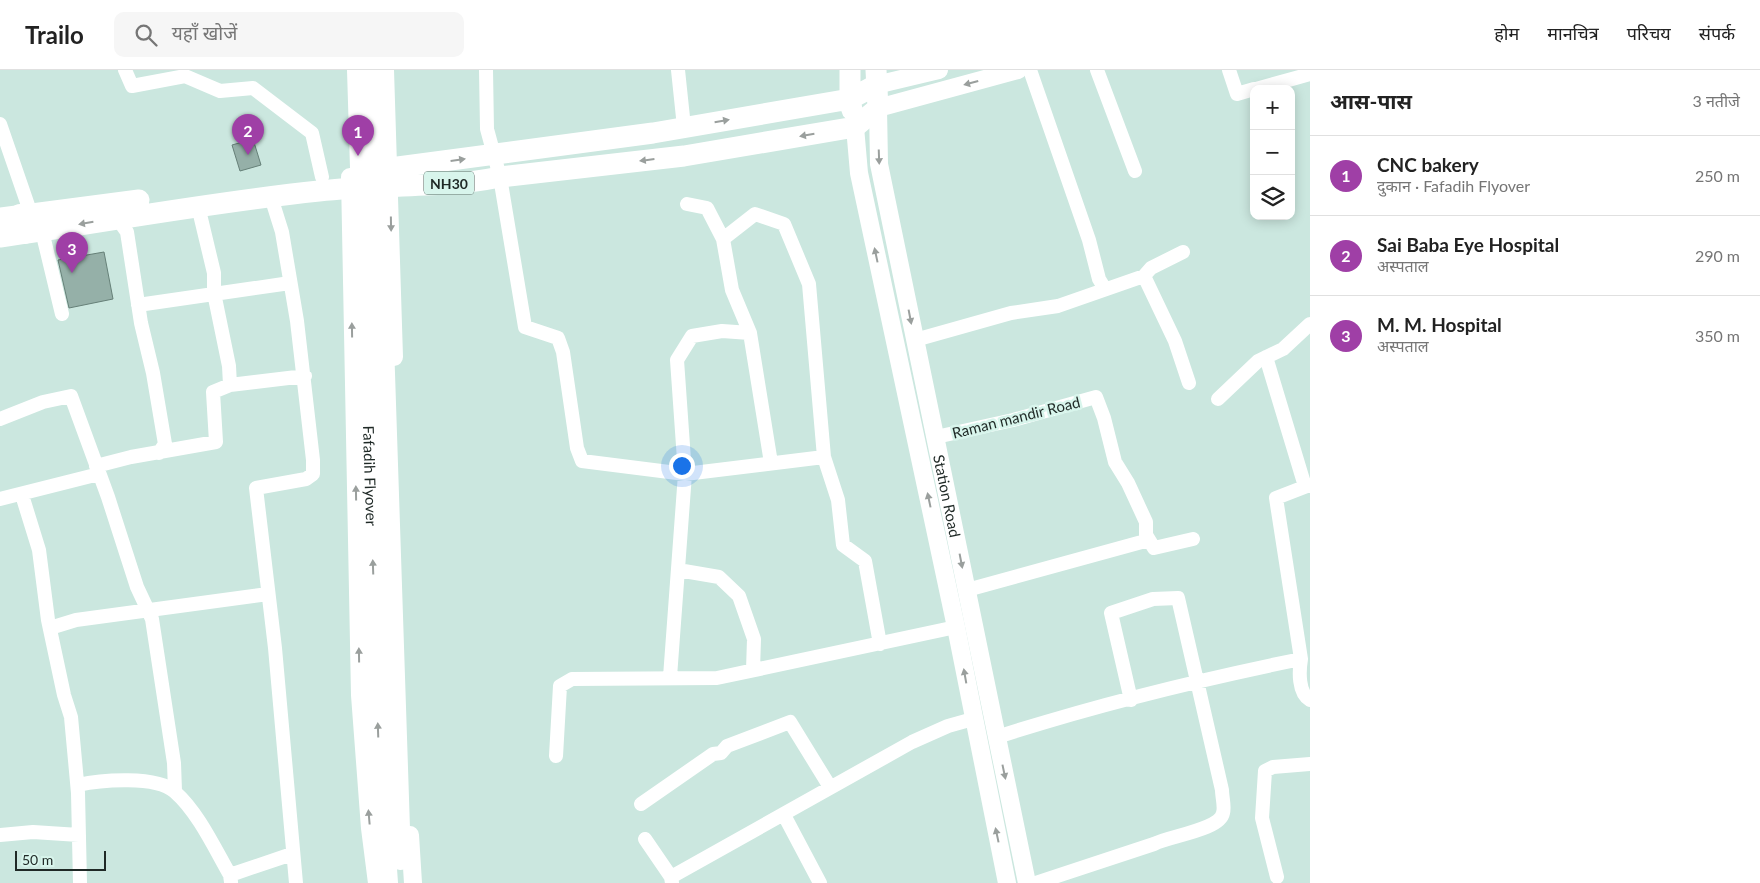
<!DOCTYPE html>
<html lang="hi">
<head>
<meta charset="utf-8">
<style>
  :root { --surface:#fff; --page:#f6f6f6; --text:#222; --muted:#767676; --line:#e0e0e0; --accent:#9f3fa6 }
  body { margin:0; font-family:Lato,"Noto Sans Devanagari",sans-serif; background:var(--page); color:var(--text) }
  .controls { position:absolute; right:15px; top:15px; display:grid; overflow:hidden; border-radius:10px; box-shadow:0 2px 12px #0003 }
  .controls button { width:45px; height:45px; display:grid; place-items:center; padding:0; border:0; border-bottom:1px solid var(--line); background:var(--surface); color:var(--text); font:25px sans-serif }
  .scale { position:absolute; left:15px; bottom:12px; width:91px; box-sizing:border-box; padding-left:5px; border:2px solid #1f2926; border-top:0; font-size:14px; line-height:18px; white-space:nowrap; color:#1f2926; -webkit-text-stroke:4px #d8f5ec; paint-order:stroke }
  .you { position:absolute; left:681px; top:395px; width:18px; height:18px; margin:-12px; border:4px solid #fff; border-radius:50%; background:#1a73e8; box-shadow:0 0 0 8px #1a73e833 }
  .badge { display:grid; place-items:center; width:32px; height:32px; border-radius:50%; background:var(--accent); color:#fff; font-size:16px; font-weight:700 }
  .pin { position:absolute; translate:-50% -41px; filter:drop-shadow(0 1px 2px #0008) }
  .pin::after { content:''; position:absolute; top:26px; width:18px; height:15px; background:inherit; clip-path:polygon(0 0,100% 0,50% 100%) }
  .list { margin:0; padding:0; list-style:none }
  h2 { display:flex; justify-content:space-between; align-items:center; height:65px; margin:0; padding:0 20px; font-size:21px }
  h2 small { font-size:16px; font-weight:400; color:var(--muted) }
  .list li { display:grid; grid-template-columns:32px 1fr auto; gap:15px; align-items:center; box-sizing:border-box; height:80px; padding:0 20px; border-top:1px solid var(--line) }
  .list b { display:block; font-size:19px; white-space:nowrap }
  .list p { margin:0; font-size:16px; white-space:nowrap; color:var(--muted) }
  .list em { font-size:16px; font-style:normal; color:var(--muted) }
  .icon { flex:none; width:28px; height:28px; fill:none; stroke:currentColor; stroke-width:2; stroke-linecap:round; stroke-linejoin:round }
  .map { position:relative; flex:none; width:1310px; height:813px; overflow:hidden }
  header { display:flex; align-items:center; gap:30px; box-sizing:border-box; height:70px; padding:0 25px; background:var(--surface); border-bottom:1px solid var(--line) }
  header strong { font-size:24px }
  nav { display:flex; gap:28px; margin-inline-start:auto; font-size:18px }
  .search { width:350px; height:45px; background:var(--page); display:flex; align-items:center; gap:12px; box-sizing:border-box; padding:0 18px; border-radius:10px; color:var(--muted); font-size:19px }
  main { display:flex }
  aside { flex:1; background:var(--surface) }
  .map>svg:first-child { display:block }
  .building { fill:#95b0a8; stroke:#668078 }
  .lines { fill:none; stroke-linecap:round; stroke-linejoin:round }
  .minor { stroke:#fff; stroke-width:14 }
  .tertiary { stroke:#fff; stroke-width:18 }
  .primary { stroke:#fff; stroke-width:21 }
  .trunk { stroke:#fff; stroke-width:22 }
  .oneway { fill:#9a9f9d }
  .labels { text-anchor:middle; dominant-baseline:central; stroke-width:5; stroke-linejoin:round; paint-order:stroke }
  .shield { fill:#d8f5ec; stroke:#566661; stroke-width:1 }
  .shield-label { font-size:14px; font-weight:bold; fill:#1f2926 }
  .street-label { font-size:15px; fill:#1f2926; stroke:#d8f5ec }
</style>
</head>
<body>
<header>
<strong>Trailo</strong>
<div class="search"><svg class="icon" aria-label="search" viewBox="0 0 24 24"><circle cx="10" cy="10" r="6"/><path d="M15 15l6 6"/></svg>यहाँ खोजें</div>
<nav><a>होम</a><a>मानचित्र</a><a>परिचय</a><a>संपर्क</a></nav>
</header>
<main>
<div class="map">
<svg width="1310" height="813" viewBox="0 0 1310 813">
  <rect width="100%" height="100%" fill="#cbe7df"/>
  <path class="building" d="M253,69L261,95L240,101L232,75Z
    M104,182L113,229L69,238L58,190Z"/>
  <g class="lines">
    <path class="minor" d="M125,0L132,16L185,6L220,21L253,18L312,63L322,107
      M486,0L487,59L500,107L525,257L558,268L563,282L577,378L582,391L685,404L824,387L838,430L843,475L865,491L880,574
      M678,0L684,57
      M1030,0L1089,170L1099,209L1105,219
      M1097,0L1135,101
      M1229,0L1237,24L1254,19
      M1256,19L1310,4
      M0,54L31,144
      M271,127L282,162L297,251L313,390V404L306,409L256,418L275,578L296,813
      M687,134L707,138L723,169
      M198,136L214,203V223L229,296L230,315
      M117,148L127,162L141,253L153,303L165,374L159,383
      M42,161L62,244
      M1144,206L1175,271L1189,313
      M138,235L290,213
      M750,263L732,220L723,169L755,144L784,154L809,214L824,387
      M915,270L1011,243L1058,236L1144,206L1151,198L1183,182
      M1266,287L1304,413L1310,416
      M1218,329L1258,291L1283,279L1310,254
      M0,349L43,332L71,326L108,427L137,517L152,549L174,693L175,721
      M936,367L1013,350L1096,327L1104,348L1115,392L1128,413L1146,452V465L1154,478L1193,469
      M96,396L131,387L216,372L213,322L230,315L305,306
      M1307,416L1276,428L1301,589C1299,601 1298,623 1310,630
      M22,425L39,480L48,550L64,625L71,647L78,723L80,813
      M0,429L99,404
      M678,500L719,507L739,526L754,569L753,600
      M967,520L1149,470
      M50,558L76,550L268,524
      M670,607L685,404L677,290L692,266L722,261L750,263L771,393
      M997,667C1096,635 1198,610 1301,589
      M556,686L560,616L572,609L717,608L956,557
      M78,715C100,710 157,705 175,722C198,742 215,779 230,805
      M641,734L713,684L721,683L727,676L790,652L830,717
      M784,745L820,813
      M0,765L33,762L79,765
      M645,769L671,807L672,813
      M671,807L912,672L948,656L973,649
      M1277,807L1262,748L1265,701L1273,697L1310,694
      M231,812L230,805L292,784
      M1036,813L1154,774C1169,766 1220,760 1223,743C1225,737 1222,727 1222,720L1178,528L1153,529L1111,543L1131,630"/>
    <g class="tertiary">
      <path d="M385,0L394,287"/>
      <path id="s1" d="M1018,0L878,38L879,94L1027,813"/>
      <path d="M876,15L939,0"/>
      <path d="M855,57L859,103L956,557L1007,813"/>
      <path d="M350,107L360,625L370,758L377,813"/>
      <path d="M410,765L413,813"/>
    </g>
    <path class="primary" d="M850,0V29L852,40
      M360,102L653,63L850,29L876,15
      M0,148L139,130
      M0,167C106,152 212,132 319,121C379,114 441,119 500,107L684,86L855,57L878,38L876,0"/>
    <g class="trunk">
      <path id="s2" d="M358,0L380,715L387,813"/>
      <path d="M374,0L400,789"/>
      <path d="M20,145L24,163"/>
    </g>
  </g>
  <defs><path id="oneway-solid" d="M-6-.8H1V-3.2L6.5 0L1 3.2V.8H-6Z" transform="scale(1.25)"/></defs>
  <g class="oneway">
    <use href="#oneway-solid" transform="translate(971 13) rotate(165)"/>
    <use href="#oneway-solid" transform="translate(722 51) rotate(-10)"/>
    <use href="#oneway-solid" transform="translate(807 65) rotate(170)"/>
    <use href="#oneway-solid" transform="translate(879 87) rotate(88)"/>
    <use href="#oneway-solid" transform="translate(458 90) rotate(-8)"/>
    <use href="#oneway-solid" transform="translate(647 90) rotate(173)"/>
    <use href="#oneway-solid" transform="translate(86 153) rotate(170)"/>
    <use href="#oneway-solid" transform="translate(391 154) rotate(89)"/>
    <use href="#oneway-solid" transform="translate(876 185) rotate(-102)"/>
    <use href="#oneway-solid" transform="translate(910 247) rotate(79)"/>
    <use href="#oneway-solid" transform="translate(352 260) rotate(-91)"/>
    <use href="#oneway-solid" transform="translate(356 423) rotate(-91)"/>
    <use href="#oneway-solid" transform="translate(929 430) rotate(-102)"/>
    <use href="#oneway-solid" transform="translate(961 491) rotate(79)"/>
    <use href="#oneway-solid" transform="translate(373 497) rotate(-92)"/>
    <use href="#oneway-solid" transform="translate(359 585) rotate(-91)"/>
    <use href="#oneway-solid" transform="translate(965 606) rotate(-100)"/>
    <use href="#oneway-solid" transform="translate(378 660) rotate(-92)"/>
    <use href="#oneway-solid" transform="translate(1004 702) rotate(78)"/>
    <use href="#oneway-solid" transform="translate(369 747) rotate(-95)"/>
    <use href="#oneway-solid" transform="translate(997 765) rotate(-102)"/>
  </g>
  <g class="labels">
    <rect class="shield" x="424" y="101.5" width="50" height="23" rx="4"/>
    <g class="shield-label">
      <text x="449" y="113">NH30</text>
    </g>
    <g class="street-label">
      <text transform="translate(1016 347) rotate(-14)">Raman mandir Road</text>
      <text stroke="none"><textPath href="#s2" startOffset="406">Fafadih Flyover</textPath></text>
      <text stroke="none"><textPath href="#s1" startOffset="540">Station Road</textPath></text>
    </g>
  </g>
</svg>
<div class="controls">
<button>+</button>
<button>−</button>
<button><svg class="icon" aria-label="layers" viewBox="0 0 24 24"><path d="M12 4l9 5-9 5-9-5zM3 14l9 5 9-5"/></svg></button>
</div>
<div class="scale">50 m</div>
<div class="you"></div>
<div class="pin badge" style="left:358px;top:86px">1</div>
<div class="pin badge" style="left:248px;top:85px">2</div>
<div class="pin badge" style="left:72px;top:203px">3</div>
</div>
<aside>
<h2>आस-पास<small>3 नतीजे</small></h2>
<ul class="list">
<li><span class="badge">1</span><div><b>CNC bakery</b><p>दुकान · Fafadih Flyover</p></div><em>250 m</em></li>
<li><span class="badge">2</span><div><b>Sai Baba Eye Hospital</b><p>अस्पताल</p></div><em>290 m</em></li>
<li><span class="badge">3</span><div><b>M. M. Hospital</b><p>अस्पताल</p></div><em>350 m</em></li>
</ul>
</aside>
</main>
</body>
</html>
